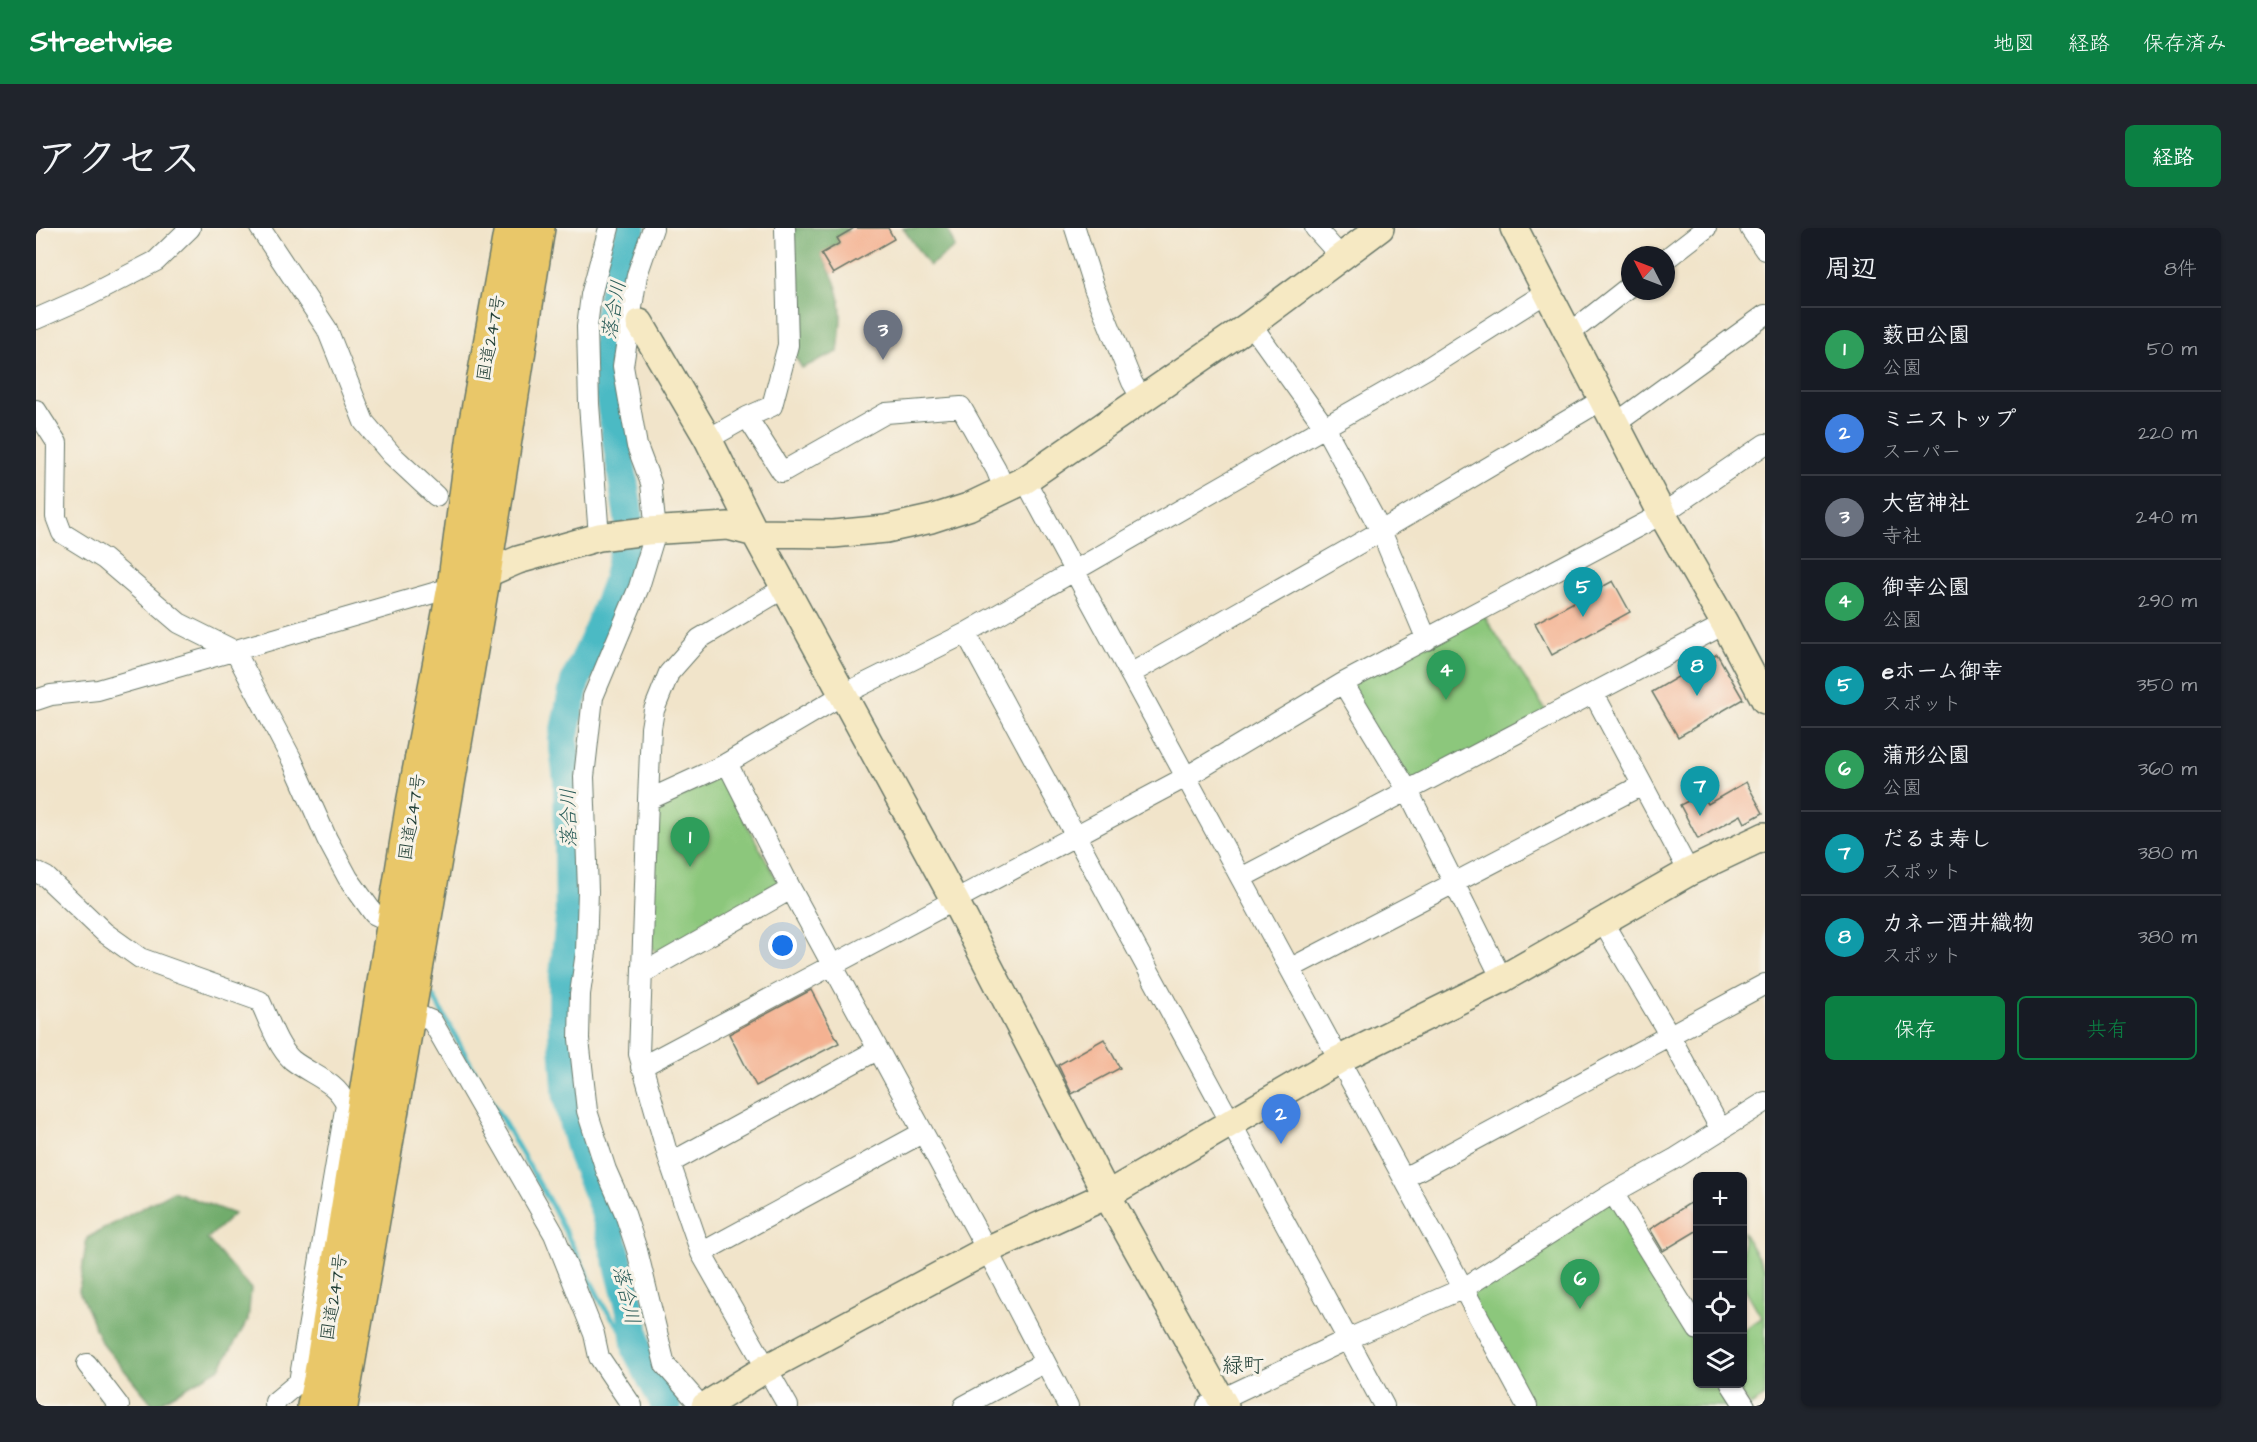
<!DOCTYPE html>
<html lang="ja">
<head>
<meta charset="utf-8">
<style>
  :root { --surface:#171b24; --page:#20242c; --text:#f1f3f6; --muted:#9ea1a6; --line:#363941; --accent:#0b8043 }
  body { margin:0; font-family:"Architects Daughter","Klee One",sans-serif; background:var(--page); color:var(--text) }
  .controls { position:absolute; right:18px; bottom:18px; display:grid; overflow:hidden; border-radius:9px; box-shadow:0 2px 4px #0004 }
  .controls button { width:54px; height:54px; display:grid; place-items:center; padding:0; border:0; border-bottom:2px solid var(--line); background:var(--surface); color:var(--text); font:30px sans-serif }
  .compass { position:absolute; left:1585px; top:18px; width:54px; height:54px; border-radius:50%; background:var(--surface); box-shadow:0 2px 4px #0004; rotate:312deg }
  .you { position:absolute; left:747px; top:718px; width:21px; height:21px; margin:-15px; border:4px solid #fff; border-radius:50%; background:#1a73e8; box-shadow:0 0 0 9px #1a73e833 }
  .badge { display:grid; place-items:center; width:39px; height:39px; border-radius:50%; background:var(--accent); color:#fff; font-size:20px; font-weight:700 }
  .pin { position:absolute; translate:-50% -50px; filter:drop-shadow(0 2px 3px #0008) }
  .pin::after { content:''; position:absolute; top:32px; width:21px; height:18px; background:inherit; clip-path:polygon(0 0,100% 0,50% 100%) }
  .list { margin:0; padding:0; list-style:none }
  h2 { display:flex; justify-content:space-between; align-items:center; height:78px; margin:0; padding:0 24px; font-size:26px }
  h2 small { font-size:20px; font-weight:400; color:var(--muted) }
  .list li { display:grid; grid-template-columns:39px 1fr auto; gap:18px; align-items:center; box-sizing:border-box; height:84px; padding:0 24px; border-top:2px solid var(--line) }
  .list b { display:block; font-size:22px; white-space:nowrap }
  .list p { margin:0; font-size:20px; white-space:nowrap; color:var(--muted) }
  .list em { font-size:20px; font-style:normal; color:var(--muted) }
  .actions { display:flex; gap:12px; padding:18px 24px }
  .actions a { flex:1; padding:14px 0; border:2px solid var(--accent); border-radius:9px; text-align:center; font-size:21px; color:var(--accent) }
  .actions .main { background:var(--accent); color:#fff }
  .icon { flex:none; width:33px; height:33px; fill:none; stroke:currentColor; stroke-width:2; stroke-linecap:round; stroke-linejoin:round }
  .map { position:relative; flex:none; width:1729px; height:1178px; overflow:hidden; border-radius:9px }
  header { display:flex; align-items:center; gap:36px; box-sizing:border-box; height:84px; padding:0 30px; background:var(--accent); color:#fff }
  header strong { font-size:28px }
  nav { display:flex; gap:33px; margin-inline-start:auto; font-size:21px }
  .intro { display:flex; align-items:center; justify-content:space-between; box-sizing:border-box; height:144px; padding:0 36px }
  h1 { margin:0; font-size:42px }
  .button { padding:15px 27px; border-radius:9px; background:var(--accent); color:#fff; font-size:21px; font-weight:700 }
  main { display:flex; gap:36px; padding:0 36px }
  aside { flex:1; background:var(--surface); border-radius:9px; box-shadow:0 2px 4px #0004 }
  .map>svg:first-child { display:block }
  .green { fill:#8cc77c; stroke:#568258; stroke-width:1.5 }
  .forest { fill:#71ac6c; stroke:#487450; stroke-width:1.5 }
  .lines { fill:none; stroke-linecap:round; stroke-linejoin:round }
  .stream { stroke:#4bbac4; stroke-width:5 }
  .river { stroke:#4bbac4; stroke-width:30 }
  .building { fill:#f4b292 }
  .street-casing { stroke:#687768; stroke-width:22 }
  .secondary-casing { stroke:#687768; stroke-width:30 }
  .highway-casing { stroke:#687768; stroke-width:36 }
  .street { stroke:#fff; stroke-width:20 }
  .secondary { stroke:#f6e9c3; stroke-width:27 }
  .highway { stroke:#e9c769; stroke-width:33 }
  .labels { text-anchor:middle; dominant-baseline:central; stroke-width:6; stroke-linejoin:round; paint-order:stroke }
  .street-label { font-size:18px; fill:#1f3d34; stroke:#f7f3e8 }
  .water-label { font-size:20px; font-style:italic; fill:#2a5c58; stroke:#f7f3e8 }
  .quarter-label { font-size:21px; fill:#1f3d34; stroke:#f7f3e8 }
</style>
</head>
<body>
<header>
<strong>Streetwise</strong>
<nav><a>地図</a><a>経路</a><a>保存済み</a></nav>
</header>
<div class="intro"><h1>アクセス</h1><a class="button">経路</a></div>
<main>
<div class="map">
<svg width="1729" height="1178" viewBox="0 0 1729 1178">
  <rect width="100%" height="100%" fill="#f7f3e8"/>
  <filter id="ink" filterUnits="userSpaceOnUse"><feTurbulence type="fractalNoise" baseFrequency=".0167" numOctaves="2"/><feDisplacementMap in="SourceGraphic" scale="12" xChannelSelector="R" yChannelSelector="G"/><feConvolveMatrix kernelMatrix="1 2 1 2 8 2 1 2 1" color-interpolation-filters="sRGB"/></filter>
  <filter id="wash" filterUnits="userSpaceOnUse"><feTurbulence type="fractalNoise" baseFrequency=".008" numOctaves="4" result="noise"/><feDisplacementMap in="SourceGraphic" scale="24" xChannelSelector="R" yChannelSelector="G"/><feGaussianBlur stdDeviation="1.35" result="paint"/><feColorMatrix in="noise" values="0 0 0 0 0 0 0 0 0 0 0 0 0 0 0 0 0 1.4 0 .05"/><feComposite in="paint" operator="in"/></filter>
  <g filter="url(#wash)">
    <rect width="100%" height="100%" fill="#f1e4ca"/>
    <path class="green" d="M1445,383L1514,489L1372,563L1307,455Z
      M679,550H685L744,657L623,725L616,720L620,583Z
      M1577,965L1661,1102L1662,1156H1695L1709,1178H1491L1428,1060Z
      M1707,1005L1729,1041V1169L1714,1178L1698,1156H1706L1707,1102L1726,1090L1707,1057Z"/>
    <path class="forest" d="M749,0H810L812,3L801,10L804,15L785,26C808,66 807,80 802,124L766,140L752,117Z
      M867,0H911L919,19L893,38Z
      M137,963L198,986L171,1011L215,1061L212,1092L184,1140L118,1178L65,1114L43,1063L51,1010Z"/>
    <g class="lines">
      <path class="stream" d="M397,768L439,844L516,978L568,1079L601,1122"/>
      <path class="river" d="M595,0L582,40L572,93L571,124L572,156L594,296L580,357L558,413L539,454L527,512L532,552L534,690L527,758V804L532,871L538,897L546,926L568,980L596,1086L601,1122L630,1178"/>
    </g>
    <g id="blocks">
      <path class="building" d="M818,0H852L858,11L797,46L785,26L804,15L801,10Z
        M1577,353L1594,384L1516,427L1499,395Z
        M1681,426L1707,471L1642,509L1616,464Z
        M1710,554L1727,585L1709,595L1705,587L1662,611L1644,577L1666,566L1672,576Z
        M775,762L803,815L720,858L693,806Z
        M1068,811L1084,840L1036,866L1022,837Z
        M1654,975L1662,985V1002L1627,1023L1614,1001Z"/>
    </g>
  </g>
  <g filter="url(#ink)">
    <use href="#blocks" fill-opacity="0" stroke="#687768" stroke-width="1.5"/>
    <g class="lines">
      <g class="street-casing">
        <path id="street" d="M224,0L291,101L328,194L356,227L400,268
          M617,0L601,47L587,138L601,218L615,255L620,303L603,359L557,469L548,549L552,663L550,724L544,766L543,811L551,883L570,942L588,983L601,1022L629,1137L665,1178
          M1039,0L1058,60L1096,154L1106,171
          M1279,0L1306,30
          M1714,0L1729,22
          M1630,31L1670,0
          M0,91L52,68L120,33L154,0
          M1215,96L1288,198L1345,303L1391,412
          M1533,106L1594,58
          M0,182L21,215L20,289L26,305L68,331L143,395L199,423L256,532L291,611L312,650L338,686L359,696
          M711,189L736,178L752,117L749,0
          M1579,196L1729,87
          M672,211L711,189L746,244L850,185L925,179L960,241L968,261
          M989,252L1491,1178
          M563,309L553,176L551,99L555,67L573,0
          M750,359L663,411L633,445L618,482L615,500L612,572L603,826L634,935L665,1025L752,1178
          M930,405L1348,1178
          M1094,446L1345,303L1566,172
          M1307,455L1372,563L1466,751
          M1558,466L1653,644
          M0,472L15,467L62,462L418,359
          M691,535L755,661L951,1022L1032,1178
          M612,572L686,538L808,466L930,405L1390,141L1511,64
          M0,644L10,649L69,705L104,730L224,773C233,792 241,818 256,832C275,847 300,853 310,876L263,1154L239,1174V1178
          M1205,650L1689,396
          M1566,693L1634,808L1685,902
          M1255,740L1606,557
          M607,745L755,661
          M372,783L396,793L518,1006L558,1106L563,1129L596,1178
          M605,839L1150,549L1307,455L1626,286L1729,216
          M634,935L841,822
          M1368,950L1729,756
          M1577,965L1662,1102
          M665,1025L886,905
          M51,1136L83,1178
          M1695,1156L1709,1178
          M928,1178L1009,1134
          M1171,1178L1312,1111L1428,1060L1577,965L1640,930L1729,874"/>
      </g>
      <g class="secondary-casing">
        <path id="secondary" d="M1478,0L1626,286L1689,396L1729,472
          M604,95L672,211L719,305L919,673L1071,967L1189,1178
          M433,353L482,332L563,309L611,303L692,298L719,305L797,306L850,301L895,291L932,279L989,252L1215,96L1344,0
          M669,1178L729,1141L951,1022L1071,967L1304,831L1466,751L1653,644L1729,608"/>
      </g>
      <g class="highway-casing">
        <path id="highway" d="M278,1178L284,1151L376,581L418,359L439,199L475,0
          M305,1178L448,346L502,0"/>
      </g>
      <use href="#street" class="street"/>
      <use href="#secondary" class="secondary"/>
      <use href="#highway" class="highway"/>
    </g>
  </g>
  <g class="labels">
    <g class="street-label">
      <text transform="translate(455 110) rotate(-80)">国道247号</text>
      <text transform="translate(376 589) rotate(-81)">国道247号</text>
      <text transform="translate(298 1069) rotate(-81)">国道247号</text>
    </g>
    <g class="water-label">
      <text transform="translate(578 82) rotate(-80)">落合川</text>
      <text transform="translate(533 590) rotate(-91)">落合川</text>
      <text transform="translate(590 1067) rotate(77)">落合川</text>
    </g>
    <g class="quarter-label">
      <text x="1207" y="1137">緑町</text>
    </g>
  </g>
</svg>
<div class="controls">
<button>+</button>
<button>−</button>
<button><svg class="icon" aria-label="locate" viewBox="0 0 24 24"><circle cx="12" cy="12" r="6"/><path d="M12 2v4M12 18v4M2 12h4M18 12h4"/></svg></button>
<button><svg class="icon" aria-label="layers" viewBox="0 0 24 24"><path d="M12 4l9 5-9 5-9-5zM3 14l9 5 9-5"/></svg></button>
</div>
<svg class="compass" viewBox="-18 -18 36 36"><path d="M0-13l5 13h-10z" fill="#e53935"/><path d="M0 13l5-13h-10z" fill="#9ea1a6"/></svg>
<div class="you"></div>
<div class="pin badge" style="left:654px;top:639px;background:#2e9e5b">1</div>
<div class="pin badge" style="left:1245px;top:916px;background:#3f7fe0">2</div>
<div class="pin badge" style="left:847px;top:132px;background:#6b7280">3</div>
<div class="pin badge" style="left:1410px;top:472px;background:#2e9e5b">4</div>
<div class="pin badge" style="left:1547px;top:389px;background:#0f9aa8">5</div>
<div class="pin badge" style="left:1544px;top:1081px;background:#2e9e5b">6</div>
<div class="pin badge" style="left:1664px;top:588px;background:#0f9aa8">7</div>
<div class="pin badge" style="left:1661px;top:468px;background:#0f9aa8">8</div>
</div>
<aside>
<h2>周辺<small>8件</small></h2>
<ul class="list">
<li><span class="badge" style="background:#2e9e5b">1</span><div><b>薮田公園</b><p>公園</p></div><em>50 m</em></li>
<li><span class="badge" style="background:#3f7fe0">2</span><div><b>ミニストップ</b><p>スーパー</p></div><em>220 m</em></li>
<li><span class="badge" style="background:#6b7280">3</span><div><b>大宮神社</b><p>寺社</p></div><em>240 m</em></li>
<li><span class="badge" style="background:#2e9e5b">4</span><div><b>御幸公園</b><p>公園</p></div><em>290 m</em></li>
<li><span class="badge" style="background:#0f9aa8">5</span><div><b>eホーム御幸</b><p>スポット</p></div><em>350 m</em></li>
<li><span class="badge" style="background:#2e9e5b">6</span><div><b>蒲形公園</b><p>公園</p></div><em>360 m</em></li>
<li><span class="badge" style="background:#0f9aa8">7</span><div><b>だるま寿し</b><p>スポット</p></div><em>380 m</em></li>
<li><span class="badge" style="background:#0f9aa8">8</span><div><b>カネー酒井織物</b><p>スポット</p></div><em>380 m</em></li>
</ul>
<div class="actions"><a class="main">保存</a><a>共有</a></div>
</aside>
</main>
</body>
</html>
